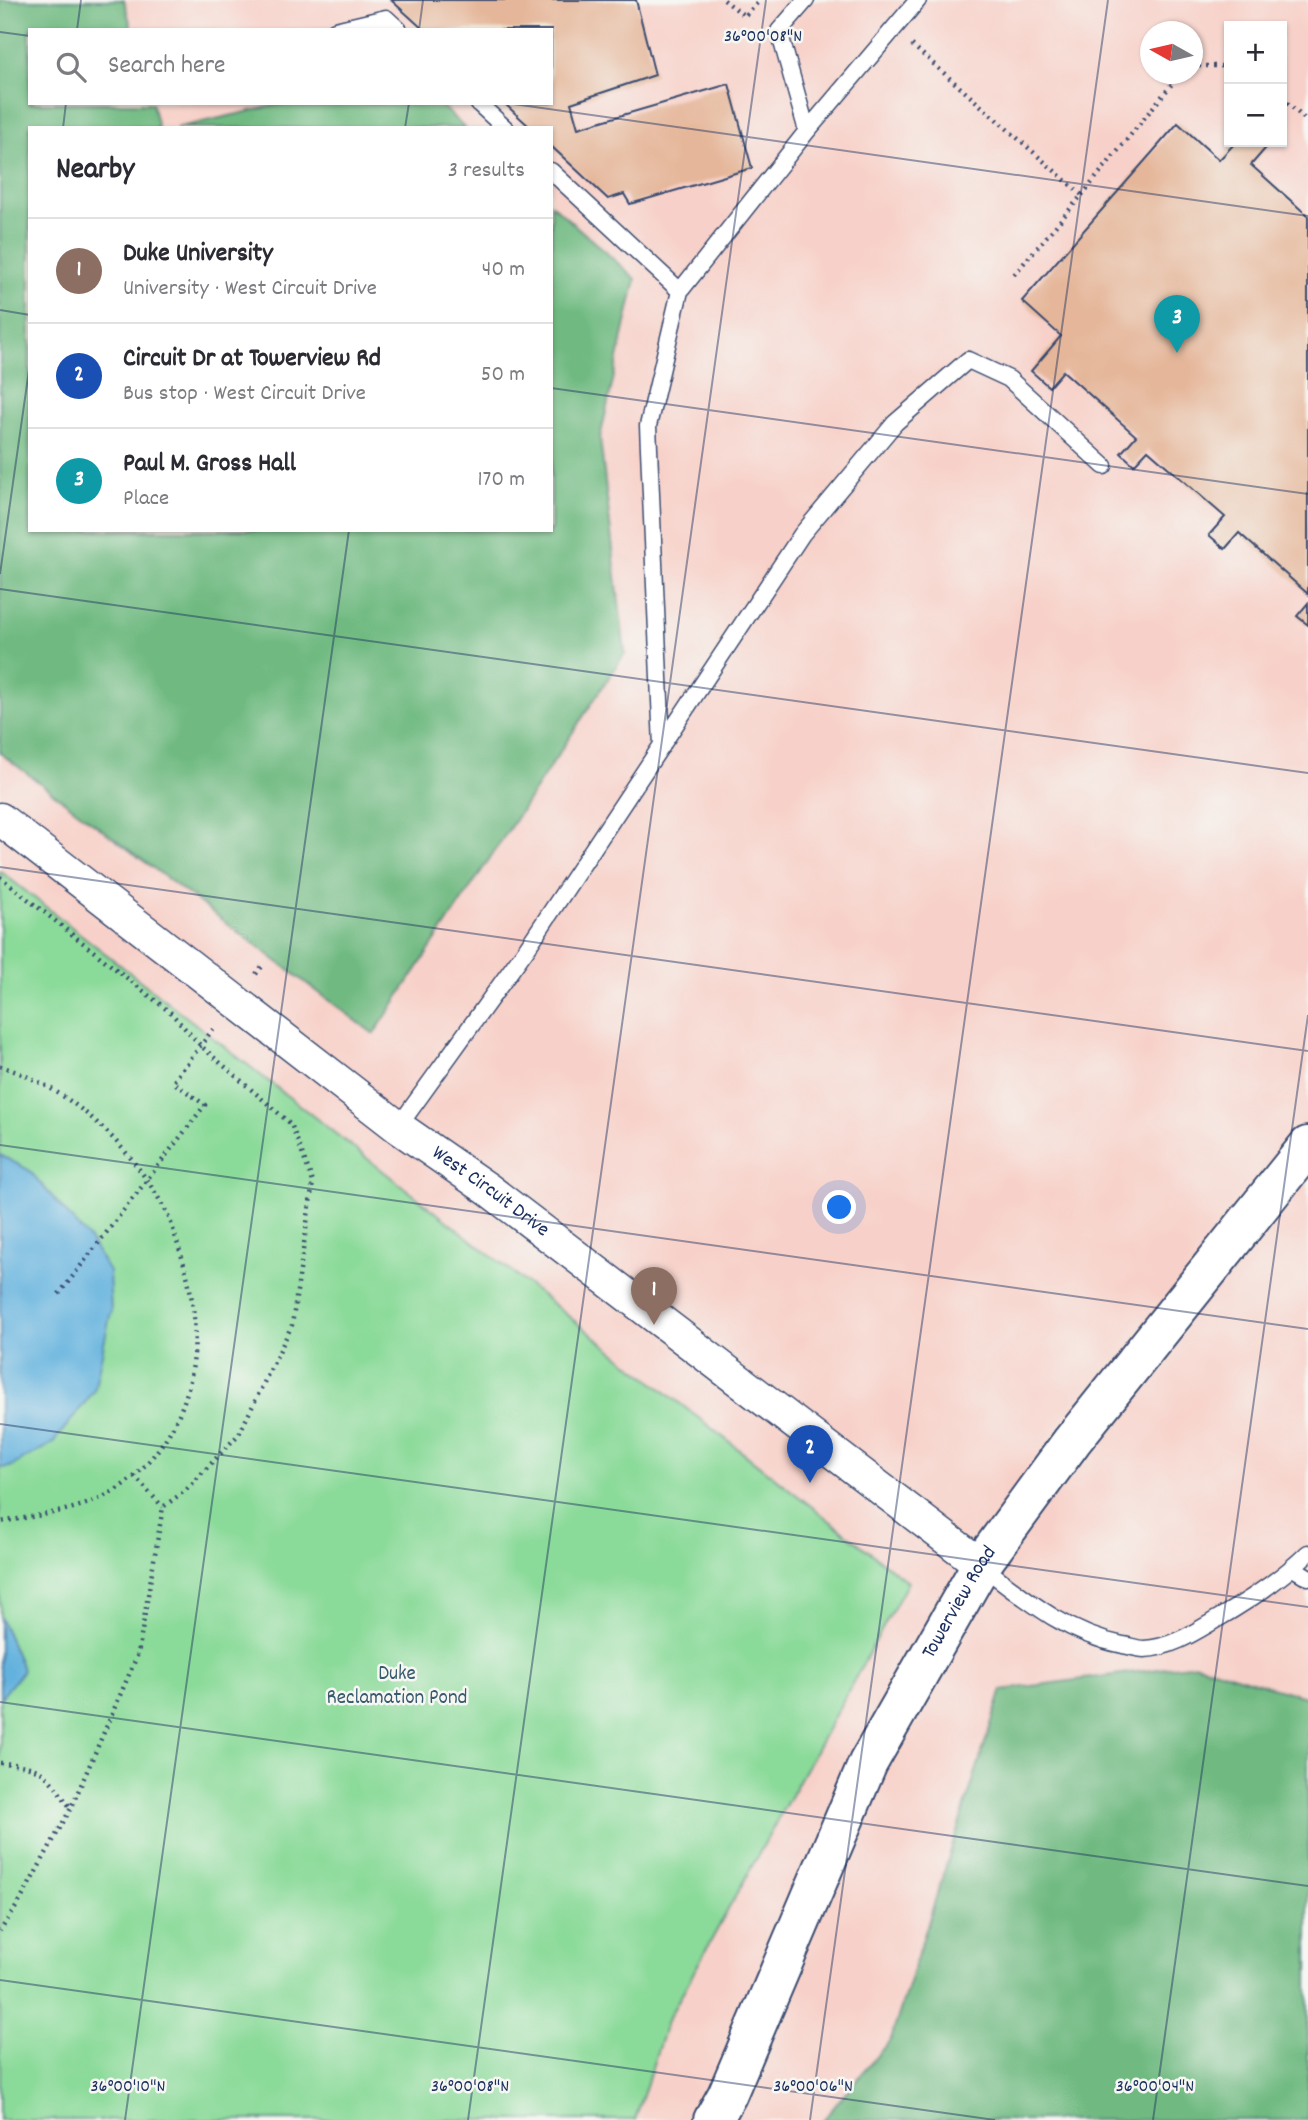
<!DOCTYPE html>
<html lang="en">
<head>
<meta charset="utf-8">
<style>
  :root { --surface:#fff; --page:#f2f2f3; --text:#2b2b33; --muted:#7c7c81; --line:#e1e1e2; --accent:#1a73e8 }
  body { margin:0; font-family:Dekko,sans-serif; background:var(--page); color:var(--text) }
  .controls { position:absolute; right:21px; top:21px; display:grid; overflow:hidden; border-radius:0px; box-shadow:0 2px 5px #0004 }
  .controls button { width:63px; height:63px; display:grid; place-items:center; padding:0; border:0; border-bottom:2px solid var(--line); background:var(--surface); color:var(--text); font:35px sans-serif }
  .compass { position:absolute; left:1140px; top:21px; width:63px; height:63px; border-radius:50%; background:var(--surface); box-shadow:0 2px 5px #0004; rotate:278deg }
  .you { position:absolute; left:840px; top:1208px; width:24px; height:24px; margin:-18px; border:5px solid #fff; border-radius:50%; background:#1a73e8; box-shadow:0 0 0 10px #1a73e833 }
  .badge { display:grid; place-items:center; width:46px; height:46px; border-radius:50%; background:var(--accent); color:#fff; font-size:23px; font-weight:700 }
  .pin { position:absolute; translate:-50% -58px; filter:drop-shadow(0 2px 4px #0008) }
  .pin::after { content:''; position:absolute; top:37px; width:24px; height:21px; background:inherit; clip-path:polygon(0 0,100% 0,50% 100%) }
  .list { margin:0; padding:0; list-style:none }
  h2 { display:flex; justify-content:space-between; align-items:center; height:91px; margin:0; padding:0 28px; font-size:30px }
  h2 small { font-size:23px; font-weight:400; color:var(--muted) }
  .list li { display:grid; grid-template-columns:46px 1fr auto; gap:21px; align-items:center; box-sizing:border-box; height:105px; padding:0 28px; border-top:2px solid var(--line) }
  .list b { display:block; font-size:26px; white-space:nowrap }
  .list p { margin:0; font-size:23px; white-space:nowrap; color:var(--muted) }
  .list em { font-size:23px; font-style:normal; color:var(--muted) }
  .icon { flex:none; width:38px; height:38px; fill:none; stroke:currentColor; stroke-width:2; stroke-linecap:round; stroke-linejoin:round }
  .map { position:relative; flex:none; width:1308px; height:2120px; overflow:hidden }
  .search { position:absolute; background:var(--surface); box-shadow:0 2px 5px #0004; left:28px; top:28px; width:525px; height:77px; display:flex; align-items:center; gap:18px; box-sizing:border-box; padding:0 24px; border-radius:0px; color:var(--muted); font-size:26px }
  .panel { position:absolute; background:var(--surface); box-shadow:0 2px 5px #0004; left:28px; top:126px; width:525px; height:406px; border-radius:0px }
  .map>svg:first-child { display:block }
  .built { fill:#f7d1c9; fill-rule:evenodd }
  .green { fill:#8ada99; stroke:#52847c; stroke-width:2 }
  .forest { fill:#6fba81; stroke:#457470; stroke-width:2 }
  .water { fill:#64b2de; stroke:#40709e; stroke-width:2 }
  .building { fill:#e5b699 }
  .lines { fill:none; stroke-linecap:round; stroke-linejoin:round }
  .lane-casing { stroke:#3b4b70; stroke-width:19 }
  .street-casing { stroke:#3b4b70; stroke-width:35 }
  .secondary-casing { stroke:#3b4b70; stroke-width:42 }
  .path { stroke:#3b4b70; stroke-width:4.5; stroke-dasharray:2 5; stroke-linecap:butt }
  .lane { stroke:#fff; stroke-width:16 }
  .street { stroke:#fff; stroke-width:32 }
  .secondary { stroke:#fff; stroke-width:38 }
  .ticks { fill:none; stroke:#1b2f5e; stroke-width:2; stroke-opacity:0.45 }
  .labels { text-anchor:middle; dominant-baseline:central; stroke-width:5; stroke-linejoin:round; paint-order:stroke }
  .street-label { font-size:21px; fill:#1b2f5e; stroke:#f6f6f2 }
  .park-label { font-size:21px; fill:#375a6d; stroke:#f6f6f2 }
  .ticks-label { font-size:18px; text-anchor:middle; fill:#1b2f5e; stroke:#f6f6f2; stroke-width:5; stroke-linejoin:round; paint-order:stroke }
</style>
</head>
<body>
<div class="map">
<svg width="1308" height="2120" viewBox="0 0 1308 2120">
  <rect width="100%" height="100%" fill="#f6f6f2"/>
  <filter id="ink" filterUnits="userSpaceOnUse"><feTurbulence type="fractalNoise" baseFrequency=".0143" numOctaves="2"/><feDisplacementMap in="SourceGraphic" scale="14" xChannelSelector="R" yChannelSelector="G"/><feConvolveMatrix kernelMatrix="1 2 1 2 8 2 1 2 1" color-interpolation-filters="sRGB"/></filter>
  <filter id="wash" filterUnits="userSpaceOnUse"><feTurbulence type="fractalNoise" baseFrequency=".00686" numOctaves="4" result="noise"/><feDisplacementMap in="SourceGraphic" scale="28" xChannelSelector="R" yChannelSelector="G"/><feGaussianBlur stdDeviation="1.57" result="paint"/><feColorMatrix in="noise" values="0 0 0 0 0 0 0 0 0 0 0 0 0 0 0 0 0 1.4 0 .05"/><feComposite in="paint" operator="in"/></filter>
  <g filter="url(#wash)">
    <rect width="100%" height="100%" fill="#f2ebd9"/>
    <path class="built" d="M0,0H1308V2120H0ZM1229,26H1282V142H1229ZM30,30H551V103H30ZM1150,32H1192V74H1150ZM30,128H551V530H30Z"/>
    <path class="green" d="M0,871L908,1582L667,2021L635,2120H0Z"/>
    <path class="forest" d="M0,0H124L132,30H30V103H152L158,128H30V530H551V204L636,279L600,438L625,653L374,1034L0,753Z
      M286,103H438L465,128H176Z
      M1196,1664L1308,1698V2120H823L891,2039L1002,1690Z"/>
    <path class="water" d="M0,1155L29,1170L89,1239L109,1272L111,1311L94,1391L53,1443L10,1467L0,1468Z
      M0,1617L23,1670L0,1699Z"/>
    <g id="blocks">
      <path class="building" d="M391,0H636L655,75L571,103L578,128L729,84L752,168L630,204L624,194L608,199L551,146V128H531L504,103H551V30H424Z
        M1178,123L1219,160L1236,142H1271L1251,165L1308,216V594L1239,533L1225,549L1209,535L1225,517L1148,450L1134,465L1121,453L1136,436L1063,371L1049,387L1031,371L1061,336L1022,301Z
        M1308,603V625L1297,616Z"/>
    </g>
  </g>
  <g filter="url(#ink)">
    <use href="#blocks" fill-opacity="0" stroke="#3b4b70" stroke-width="2"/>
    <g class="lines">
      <g class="lane-casing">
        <path id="lane" d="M806,0L779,31L807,131
          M335,30L386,18L399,30
          M478,103L505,128
          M551,171L680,291
          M662,746L648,426L680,291L807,131L918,0
          M398,1127L527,948L802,534L895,423L968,360L1009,379L1104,466
          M981,1565C1025,1599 1067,1634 1123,1645C1130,1646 1137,1649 1144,1649C1171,1648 1195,1632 1217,1619C1250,1600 1281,1579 1308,1553
          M1293,1568L1308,1577"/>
      </g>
      <g class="street-casing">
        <g id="street">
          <path id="s1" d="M0,819L398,1127L489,1190L981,1565"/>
        </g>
      </g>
      <g class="secondary-casing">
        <g id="secondary">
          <path id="s2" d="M713,2120L727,2095L868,1763L981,1565L1072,1441L1308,1146"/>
        </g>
      </g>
      <path class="path" d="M724,0L745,16L760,0
        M912,45L1082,195L1012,277
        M1192,66H1224L1229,69
        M1282,98L1308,122
        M1082,195L1180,74
        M0,877L171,1013L201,1046L291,1124L313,1182L292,1325L239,1434L186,1490L163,1507L138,1654L71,1808L20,1901L0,1931
        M256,974L264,964
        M0,1066C73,1089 131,1146 167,1213C172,1223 175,1237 179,1248C207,1331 201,1415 133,1477C96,1510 46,1514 0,1522
        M59,1294L205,1105L173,1082L214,1028
        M134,1476L163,1507
        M0,1763C44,1765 47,1775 70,1807"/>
      <use href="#lane" class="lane"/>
      <use href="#street" class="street"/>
      <use href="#secondary" class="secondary"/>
    </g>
  </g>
  <path class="ticks" d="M77,30L81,0M419,30L423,0M0,32L30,36M506,103L1308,216M63,128L66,103M405,128L409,103M0,310L30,315M551,388L1308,494M0,574L30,363M0,589L1308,773M0,867L1308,1051M0,1145L1308,1329M0,1424L1308,1607M0,1702L1308,1886M0,1980L995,2120M125,2120L349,530M468,2120L766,0M810,2120L1108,0M1153,2120L1308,1015"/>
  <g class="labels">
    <g class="street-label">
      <text stroke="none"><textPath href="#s1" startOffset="616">West Circuit Drive</textPath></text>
      <text stroke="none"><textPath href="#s2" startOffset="574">Towerview Road</textPath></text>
    </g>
    <g class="park-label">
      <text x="397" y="1675">Duke<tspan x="397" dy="24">Reclamation Pond</tspan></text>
    </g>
  </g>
  <g class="ticks-label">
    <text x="763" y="41">36°00'08"N</text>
    <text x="128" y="2091">36°00'10"N</text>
    <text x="470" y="2091">36°00'08"N</text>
    <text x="813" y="2091">36°00'06"N</text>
    <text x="1155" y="2091">36°00'04"N</text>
  </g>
</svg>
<div class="controls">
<button>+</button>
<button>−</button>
</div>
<svg class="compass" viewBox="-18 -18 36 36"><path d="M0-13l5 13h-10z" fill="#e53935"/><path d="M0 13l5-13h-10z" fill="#7c7c81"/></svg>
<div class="you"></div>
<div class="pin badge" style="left:654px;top:1325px;background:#8d6e63">1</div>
<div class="pin badge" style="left:810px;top:1483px;background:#1a4fb4">2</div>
<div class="pin badge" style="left:1177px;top:353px;background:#0f9aa8">3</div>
<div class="search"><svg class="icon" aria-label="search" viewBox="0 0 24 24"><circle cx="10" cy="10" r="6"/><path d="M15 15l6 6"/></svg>Search here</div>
<section class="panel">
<h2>Nearby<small>3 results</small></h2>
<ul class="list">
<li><span class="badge" style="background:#8d6e63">1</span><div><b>Duke University</b><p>University · West Circuit Drive</p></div><em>40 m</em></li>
<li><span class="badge" style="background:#1a4fb4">2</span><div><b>Circuit Dr at Towerview Rd</b><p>Bus stop · West Circuit Drive</p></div><em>50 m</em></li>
<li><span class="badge" style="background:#0f9aa8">3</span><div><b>Paul M. Gross Hall</b><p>Place</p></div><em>170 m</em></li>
</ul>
</section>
</div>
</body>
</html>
